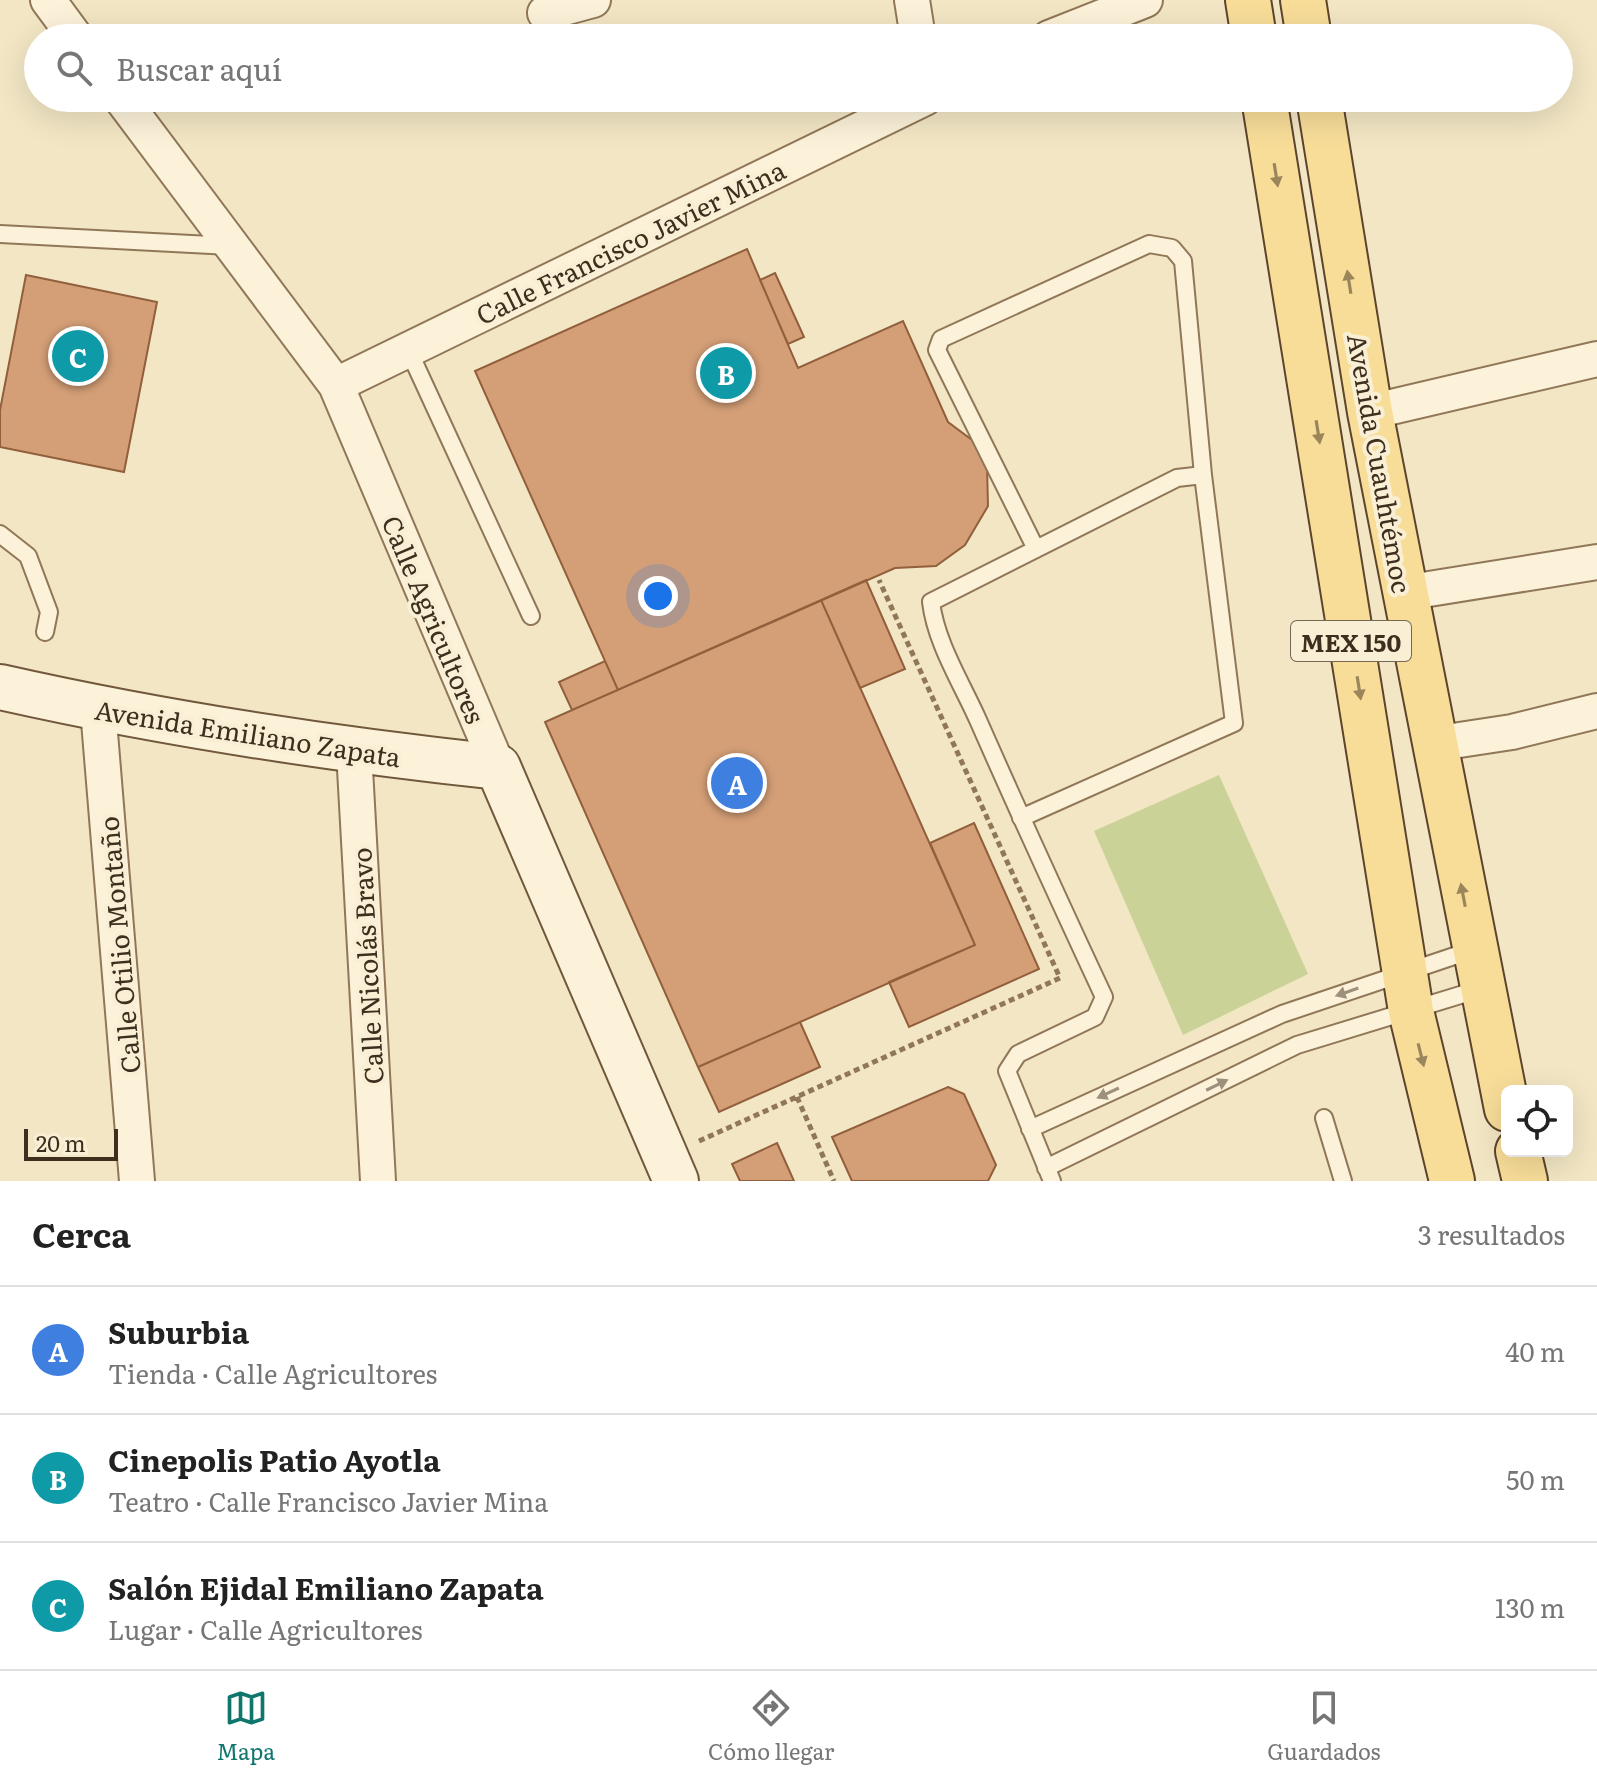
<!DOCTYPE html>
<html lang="es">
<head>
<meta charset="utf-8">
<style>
  :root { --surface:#fff; --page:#f2f2f2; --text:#222; --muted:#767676; --line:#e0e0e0; --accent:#0f766e }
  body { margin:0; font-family:Literata,serif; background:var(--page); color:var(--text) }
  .controls { position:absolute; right:24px; bottom:24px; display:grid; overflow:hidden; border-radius:12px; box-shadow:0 8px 32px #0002 }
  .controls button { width:72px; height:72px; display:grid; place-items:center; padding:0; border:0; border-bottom:2px solid var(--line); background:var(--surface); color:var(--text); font:40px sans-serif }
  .scale { position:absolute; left:24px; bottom:20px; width:94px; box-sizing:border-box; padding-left:8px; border:4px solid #3e2e1e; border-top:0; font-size:22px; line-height:28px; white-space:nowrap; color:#3e2e1e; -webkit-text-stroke:6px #f9efd5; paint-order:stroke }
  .you { position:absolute; left:658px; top:596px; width:28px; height:28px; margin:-20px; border:6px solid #fff; border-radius:50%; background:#1a73e8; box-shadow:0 0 0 12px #1a73e833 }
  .badge { display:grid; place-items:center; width:52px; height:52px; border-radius:50%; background:var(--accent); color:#fff; font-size:26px; font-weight:700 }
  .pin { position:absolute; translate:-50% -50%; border:4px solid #fff; box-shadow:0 2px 8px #0006 }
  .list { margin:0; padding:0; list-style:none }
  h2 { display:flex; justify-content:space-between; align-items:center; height:104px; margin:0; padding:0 32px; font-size:34px }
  h2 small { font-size:26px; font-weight:400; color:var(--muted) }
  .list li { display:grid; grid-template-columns:52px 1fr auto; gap:24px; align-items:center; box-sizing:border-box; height:128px; padding:0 32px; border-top:2px solid var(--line) }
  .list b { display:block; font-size:30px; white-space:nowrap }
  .list p { margin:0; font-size:26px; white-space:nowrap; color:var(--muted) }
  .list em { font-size:26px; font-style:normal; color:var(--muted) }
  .icon { flex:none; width:44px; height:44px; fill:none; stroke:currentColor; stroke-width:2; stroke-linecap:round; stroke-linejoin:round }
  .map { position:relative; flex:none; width:1597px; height:1181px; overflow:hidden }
  .search { position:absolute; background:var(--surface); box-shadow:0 8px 32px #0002; left:24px; right:24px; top:24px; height:88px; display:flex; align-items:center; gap:20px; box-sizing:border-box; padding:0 28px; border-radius:44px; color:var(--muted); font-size:30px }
  .sheet { height:488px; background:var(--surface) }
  nav { display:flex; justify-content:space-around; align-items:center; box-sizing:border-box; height:112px; border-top:2px solid var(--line); background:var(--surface); font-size:22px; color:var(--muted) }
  nav a { display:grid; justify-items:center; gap:4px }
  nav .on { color:var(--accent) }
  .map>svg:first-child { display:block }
  .green { fill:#cad297 }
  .building { fill:#d49f77; stroke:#915f3c; stroke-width:2 }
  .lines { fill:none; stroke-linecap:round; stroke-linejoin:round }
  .lane-casing { stroke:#907758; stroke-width:20 }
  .street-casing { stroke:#907758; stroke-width:38 }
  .secondary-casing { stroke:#71573b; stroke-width:48 }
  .primary-casing { stroke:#5d442d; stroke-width:48 }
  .path { stroke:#907758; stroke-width:5; stroke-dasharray:6 4; stroke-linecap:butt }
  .lane { stroke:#fcf2d9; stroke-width:16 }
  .street { stroke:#fcf2d9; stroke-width:34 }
  .secondary { stroke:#fcf2d9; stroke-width:44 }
  .primary { stroke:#f8dd99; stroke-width:44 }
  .oneway { fill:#9b865c }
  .oneway2 { fill:#9d907c }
  .labels { text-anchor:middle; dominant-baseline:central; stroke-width:8; stroke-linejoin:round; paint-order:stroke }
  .shield { fill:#f9efd5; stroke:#766855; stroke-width:2 }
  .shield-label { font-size:24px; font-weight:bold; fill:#3e2e1e }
  .street-label { font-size:26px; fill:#3e2e1e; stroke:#f9efd5 }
</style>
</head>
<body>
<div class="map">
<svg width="1597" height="1181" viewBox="0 0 1597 1181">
  <rect width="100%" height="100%" fill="#f2e6c4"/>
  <path class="green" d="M1219,775L1308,974L1183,1035L1094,831Z"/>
  <path class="building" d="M747,249L798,368L903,321L948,422L972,440L987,465L988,506L965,545L936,566L895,568L618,690L475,371Z
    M775,273L804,337L788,344L760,280Z
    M26,275L157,302L124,472L0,447V410Z
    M866,580L905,669L860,688L821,600Z
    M821,600L975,945L698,1067L545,722Z
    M605,661L618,690L572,710L559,682Z
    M974,823L1039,969L909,1027L889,982L975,945L930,843Z
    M800,1022L820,1067L719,1112L698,1067Z
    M948,1087L964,1094L996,1165L988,1181H852L832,1137Z
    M777,1143L794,1181H740L732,1164Z"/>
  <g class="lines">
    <g class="lane-casing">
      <path id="lane" d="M0,234L230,246
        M408,349L531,616
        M0,534L28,556L49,612L45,632
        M1036,549L937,350L941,339L1149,244L1172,248L1183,261L1203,475
        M1021,818L1234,723L1203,475L1177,478L931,602C936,643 961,682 978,720C1019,813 1061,905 1104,997L1095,1017L1018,1054L1007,1071L1052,1181
        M1324,1118L1343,1181
        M1030,1129L1282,1014L1472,950
        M1046,1168L1297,1045L1480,989"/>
    </g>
    <g class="street-casing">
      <path id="street" d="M48,0L76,38
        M912,0L918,38
        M545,13L593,0
        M1049,38L1145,0
        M121,98L336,385L498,767
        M336,385L925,98
        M1370,412L1597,359
        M1404,593L1597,562
        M98,709L137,1181
        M1433,744L1512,732L1597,711
        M354,751L378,1181"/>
    </g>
    <g class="secondary-casing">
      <path id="secondary" d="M0,687C164,724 330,749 498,767L676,1181"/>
    </g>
    <g class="primary-casing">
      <path id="primary" d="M1248,0L1254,38
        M1303,0L1309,38
        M1264,98L1411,1011L1452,1181
        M1319,98L1370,412L1507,1109
        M1518,1151L1525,1181"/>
    </g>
    <path class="path" d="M797,1097L834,1181
      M699,1141L1060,978L879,580"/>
    <use href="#lane" class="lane"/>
    <use href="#street" class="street"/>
    <use href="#secondary" class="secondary"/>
    <use href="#primary" class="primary"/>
  </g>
  <defs><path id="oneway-solid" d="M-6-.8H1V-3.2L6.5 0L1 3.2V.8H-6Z" transform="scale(2)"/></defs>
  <g class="oneway">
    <use href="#oneway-solid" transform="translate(1276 175) rotate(81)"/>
    <use href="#oneway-solid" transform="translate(1349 282) rotate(-99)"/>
    <use href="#oneway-solid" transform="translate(1318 432) rotate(81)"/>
    <use href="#oneway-solid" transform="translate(1359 688) rotate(81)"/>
    <use href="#oneway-solid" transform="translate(1463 895) rotate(-101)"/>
    <use href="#oneway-solid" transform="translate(1421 1055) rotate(76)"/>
  </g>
  <g class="oneway2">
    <use href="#oneway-solid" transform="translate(1347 992) rotate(161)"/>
    <use href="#oneway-solid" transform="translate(1217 1085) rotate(-26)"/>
    <use href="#oneway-solid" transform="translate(1108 1093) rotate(155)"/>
  </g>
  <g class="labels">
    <rect class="shield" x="1291" y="621" width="120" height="40" rx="6"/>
    <g class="shield-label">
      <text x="1351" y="641">MEX 150</text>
    </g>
    <g class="street-label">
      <text transform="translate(630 241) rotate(-26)">Calle Francisco Javier Mina</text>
      <text transform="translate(1381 463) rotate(80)">Avenida Cuauhtémoc</text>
      <text transform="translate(435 619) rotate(67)">Calle Agricultores</text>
      <text transform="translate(248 732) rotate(9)">Avenida Emiliano Zapata</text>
      <text transform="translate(118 945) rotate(-95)">Calle Otilio Montaño</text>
      <text transform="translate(366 966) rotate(-93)">Calle Nicolás Bravo</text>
    </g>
  </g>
</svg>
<div class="controls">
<button><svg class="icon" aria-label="locate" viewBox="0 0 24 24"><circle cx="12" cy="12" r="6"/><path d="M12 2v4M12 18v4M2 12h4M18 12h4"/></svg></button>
</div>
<div class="scale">20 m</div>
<div class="you"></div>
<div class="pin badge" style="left:737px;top:783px;background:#3f7fe0">A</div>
<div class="pin badge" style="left:726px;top:373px;background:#0f9aa8">B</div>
<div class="pin badge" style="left:78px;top:356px;background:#0f9aa8">C</div>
<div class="search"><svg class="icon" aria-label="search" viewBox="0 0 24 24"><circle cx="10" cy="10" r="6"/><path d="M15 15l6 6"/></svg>Buscar aquí</div>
</div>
<section class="sheet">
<h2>Cerca<small>3 resultados</small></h2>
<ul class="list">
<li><span class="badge" style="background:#3f7fe0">A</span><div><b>Suburbia</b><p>Tienda · Calle Agricultores</p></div><em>40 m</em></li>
<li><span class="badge" style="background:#0f9aa8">B</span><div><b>Cinepolis Patio Ayotla</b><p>Teatro · Calle Francisco Javier Mina</p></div><em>50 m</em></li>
<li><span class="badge" style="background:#0f9aa8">C</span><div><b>Salón Ejidal Emiliano Zapata</b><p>Lugar · Calle Agricultores</p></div><em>130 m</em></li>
</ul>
</section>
<nav>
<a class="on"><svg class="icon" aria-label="map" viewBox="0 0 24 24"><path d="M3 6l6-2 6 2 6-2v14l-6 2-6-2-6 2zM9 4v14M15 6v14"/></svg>Mapa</a>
<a><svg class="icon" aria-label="directions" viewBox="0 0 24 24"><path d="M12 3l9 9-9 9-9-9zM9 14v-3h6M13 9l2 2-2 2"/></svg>Cómo llegar</a>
<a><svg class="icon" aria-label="saved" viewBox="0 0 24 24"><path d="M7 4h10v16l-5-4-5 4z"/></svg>Guardados</a>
</nav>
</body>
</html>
